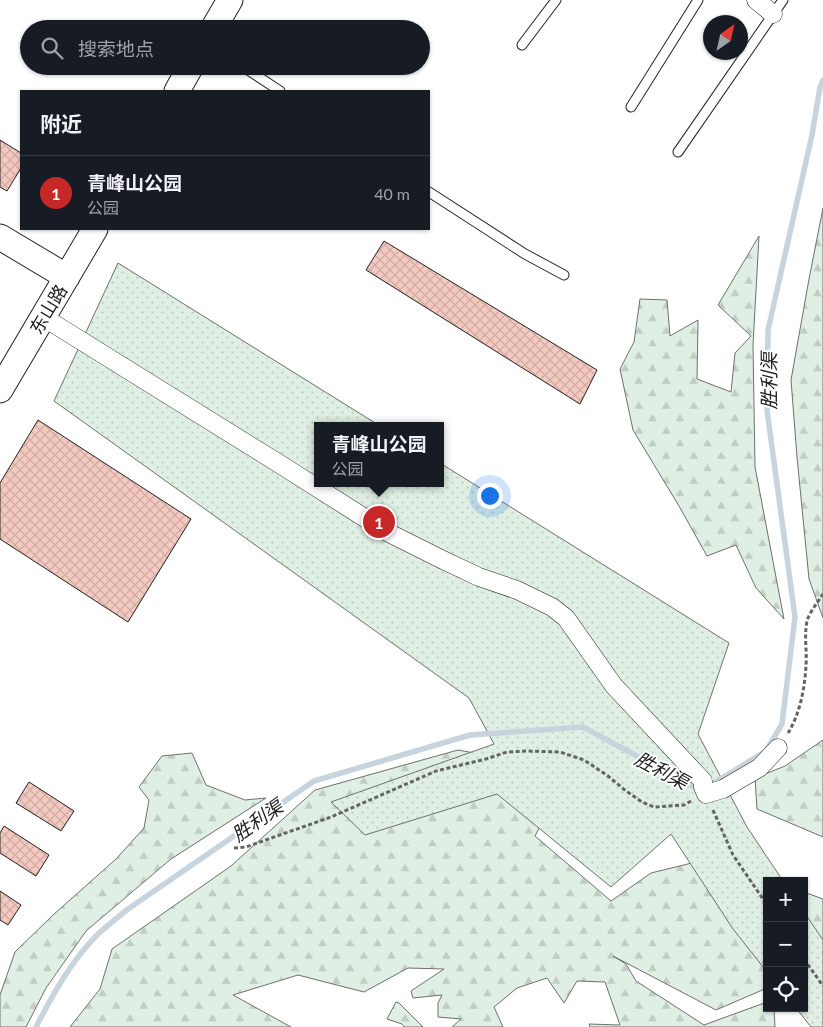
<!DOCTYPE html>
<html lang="zh">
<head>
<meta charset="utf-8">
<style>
  :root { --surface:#171b24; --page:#242831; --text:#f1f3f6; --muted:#9ea1a6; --line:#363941; --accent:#c62828 }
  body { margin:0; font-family:Lato,"Noto Sans SC",sans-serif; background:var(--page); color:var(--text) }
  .controls { position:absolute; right:15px; bottom:15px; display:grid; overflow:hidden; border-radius:0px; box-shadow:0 1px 4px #0004 }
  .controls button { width:45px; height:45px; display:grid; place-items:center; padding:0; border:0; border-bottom:1px solid var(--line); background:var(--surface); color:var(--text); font:25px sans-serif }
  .compass { position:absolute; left:703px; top:15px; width:45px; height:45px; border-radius:50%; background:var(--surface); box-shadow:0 1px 4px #0004; rotate:34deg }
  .you { position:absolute; left:489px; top:495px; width:18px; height:18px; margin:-12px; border:4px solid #fff; border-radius:50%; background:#1a73e8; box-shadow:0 0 0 8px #1a73e833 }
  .badge { display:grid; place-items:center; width:32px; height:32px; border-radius:50%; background:var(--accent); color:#fff; font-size:16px; font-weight:700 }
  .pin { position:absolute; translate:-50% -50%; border:2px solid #fff; box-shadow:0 1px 5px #0006 }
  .popup { position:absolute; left:314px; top:422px; width:130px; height:65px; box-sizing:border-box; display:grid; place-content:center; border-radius:0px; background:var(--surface); filter:drop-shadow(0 1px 4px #0005); font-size:16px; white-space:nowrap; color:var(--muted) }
  .popup b { font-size:19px; color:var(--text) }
  .popup::after { content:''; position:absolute; left:50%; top:100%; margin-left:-10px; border:10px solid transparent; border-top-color:var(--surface) }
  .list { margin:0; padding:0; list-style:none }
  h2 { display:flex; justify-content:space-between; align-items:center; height:65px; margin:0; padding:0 20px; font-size:21px }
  h2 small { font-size:16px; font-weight:400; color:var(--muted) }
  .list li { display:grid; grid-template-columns:32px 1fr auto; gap:15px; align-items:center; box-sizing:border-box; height:75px; padding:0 20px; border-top:1px solid var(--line) }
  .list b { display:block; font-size:19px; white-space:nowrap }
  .list p { margin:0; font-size:16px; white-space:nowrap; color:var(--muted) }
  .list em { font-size:16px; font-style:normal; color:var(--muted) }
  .icon { flex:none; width:28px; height:28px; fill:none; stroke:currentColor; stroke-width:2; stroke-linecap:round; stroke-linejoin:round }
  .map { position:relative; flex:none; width:823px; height:1027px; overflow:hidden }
  .search { position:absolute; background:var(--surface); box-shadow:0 1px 4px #0004; left:20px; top:20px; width:410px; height:55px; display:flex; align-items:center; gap:12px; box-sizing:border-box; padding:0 18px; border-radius:28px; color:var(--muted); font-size:19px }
  .panel { position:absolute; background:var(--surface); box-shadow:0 1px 4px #0004; left:20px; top:90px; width:410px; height:140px; border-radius:0px }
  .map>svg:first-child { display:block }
  .forest { fill:url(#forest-firs); stroke:#6f6f6f }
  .park { fill:url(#park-dots); stroke:#6f6f6f }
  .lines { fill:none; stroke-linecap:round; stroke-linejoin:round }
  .stream { stroke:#c7d3dd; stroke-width:5.5 }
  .building { fill:url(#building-cross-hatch); stroke:#222 }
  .lane-casing { stroke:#222; stroke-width:11 }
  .street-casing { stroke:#222; stroke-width:19 }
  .secondary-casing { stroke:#222; stroke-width:27 }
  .path { stroke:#646464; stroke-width:3; stroke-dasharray:4 2.5; stroke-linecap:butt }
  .lane { stroke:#fff; stroke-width:9 }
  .street { stroke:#fff; stroke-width:18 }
  .secondary { stroke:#fff; stroke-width:25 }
  .labels { text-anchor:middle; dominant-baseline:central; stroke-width:4; stroke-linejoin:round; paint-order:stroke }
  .street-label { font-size:18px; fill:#222; stroke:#fff }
  .water-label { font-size:19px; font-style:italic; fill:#222; stroke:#fff }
</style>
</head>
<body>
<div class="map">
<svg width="823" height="1027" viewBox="0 0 823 1027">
  <defs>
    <pattern id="forest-firs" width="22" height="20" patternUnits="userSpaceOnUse" patternTransform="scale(1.25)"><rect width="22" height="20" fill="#e0efe3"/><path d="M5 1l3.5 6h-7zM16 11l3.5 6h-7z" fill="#c0cdc2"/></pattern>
    <pattern id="park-dots" width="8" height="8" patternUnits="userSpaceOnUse" patternTransform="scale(1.25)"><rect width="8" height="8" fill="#e0efe3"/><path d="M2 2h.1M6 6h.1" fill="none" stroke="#c0cdc2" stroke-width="1.8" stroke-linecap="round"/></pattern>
    <pattern id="building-cross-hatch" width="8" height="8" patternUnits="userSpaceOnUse" patternTransform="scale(1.25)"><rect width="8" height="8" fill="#f3c9c0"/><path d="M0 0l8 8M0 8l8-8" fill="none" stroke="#d0aca5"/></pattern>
  </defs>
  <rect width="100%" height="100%" fill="#fff"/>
  <path class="forest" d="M823,208V618L809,579L797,457L791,380L809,279Z
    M759,236L753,345L755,467L784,619L756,588L736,545L707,556L679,506L633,430L620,369L634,342L640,299L667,300L670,336L698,320L697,379L731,392L735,353L751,336L718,305Z
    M823,740V837L757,809L755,778L785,766Z
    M458,750L569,770L535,836L611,901L651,873L712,858L767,954V988L716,1010L613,956L626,964L636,981L704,1025L767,1002V1008H774L775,1027H590L589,1024L620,1025L605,982L577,981L564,1003L547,978L517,988L494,1007L503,1027H452L461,1019L438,1017V1003L442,995L413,998L411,991L444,969L408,968L364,992L298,975L233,995L291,1027H70L100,989L112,949L231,866L315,790Z
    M192,753L206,785L245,800L266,798L171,859L86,931L46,988L26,1027H0V995L15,952L53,915L116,859L144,828L149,800L139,787L162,756Z
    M804,892L823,899V964L804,959Z
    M396,1002L399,1003L423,1027H404L402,1024L387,1019Z"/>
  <path class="park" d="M118,263L380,426H318V483H440V463L729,643L698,734L747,827L783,881H767V972L733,929L671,834L611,887L497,794L365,835L331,802L494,744L469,698L54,401Z
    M804,912L823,940V1027H811L796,1008H804Z"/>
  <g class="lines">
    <path class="stream" d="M709,786L766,751L782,724L795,617L767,410L768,330L812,135L820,87L823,80
      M36,1027C53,994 71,961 98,934C108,925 118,917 128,909L314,781L470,735L583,727L696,788L700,787"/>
  </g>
  <path class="building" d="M0,140L21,153V168L7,191L0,187Z
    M384,241L597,370L580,404L366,270Z
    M38,420L191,519L128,622L0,539V483Z
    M29,782L74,811L61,831L16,803Z
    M4,826L49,855L36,876L0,853V833Z
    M0,891L21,905L8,925L0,920Z"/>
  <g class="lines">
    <g class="lane-casing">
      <path id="lane" d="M522,45L556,0
        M242,66L280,91
        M631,107L698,0
        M678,152L783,0
        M429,192L525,254L564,275"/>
    </g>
    <g class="street-casing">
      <path id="street" d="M756,0L773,14
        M43,317L278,463L387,532L441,559L479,577L517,590L552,607L566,618L614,686L703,781V787L706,794L723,789L759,768L778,748"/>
    </g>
    <g class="secondary-casing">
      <path id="secondary" d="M213,29L230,0
        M177,91L191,66
        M0,237L67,277
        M0,390L95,229"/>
    </g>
    <path class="path" d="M788,733C800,714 805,687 806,665C807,651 804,636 807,621C809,613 818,602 823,594
      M713,810L733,855L767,905
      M234,848L246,847L331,817L436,771L486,759L507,752L528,751L560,752L584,760L608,776L626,791L642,802L654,807L684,805L691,801
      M804,959L823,986"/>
    <use href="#lane" class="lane"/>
    <use href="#street" class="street"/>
    <use href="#secondary" class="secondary"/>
  </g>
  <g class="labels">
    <g class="street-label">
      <text transform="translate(48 309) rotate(-59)">东山路</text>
    </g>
    <g class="water-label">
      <text transform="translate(768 381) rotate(-90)">胜利渠</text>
      <text transform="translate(662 770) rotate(28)">胜利渠</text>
      <text transform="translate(257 820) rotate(-35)">胜利渠</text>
    </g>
  </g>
</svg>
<div class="controls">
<button>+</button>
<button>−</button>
<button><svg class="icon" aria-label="locate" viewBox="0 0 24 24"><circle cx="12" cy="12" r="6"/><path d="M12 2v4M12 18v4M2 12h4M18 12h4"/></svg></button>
</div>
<svg class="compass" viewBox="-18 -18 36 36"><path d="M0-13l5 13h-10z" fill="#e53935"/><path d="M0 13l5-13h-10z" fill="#9ea1a6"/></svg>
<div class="you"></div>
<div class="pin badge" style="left:379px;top:522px">1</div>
<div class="popup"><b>青峰山公园</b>公园</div>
<div class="search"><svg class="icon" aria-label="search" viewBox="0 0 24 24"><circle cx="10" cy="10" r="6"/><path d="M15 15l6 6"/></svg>搜索地点</div>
<section class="panel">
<h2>附近<small></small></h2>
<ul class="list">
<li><span class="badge">1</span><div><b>青峰山公园</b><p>公园</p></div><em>40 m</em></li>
</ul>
</section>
</div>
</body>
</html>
